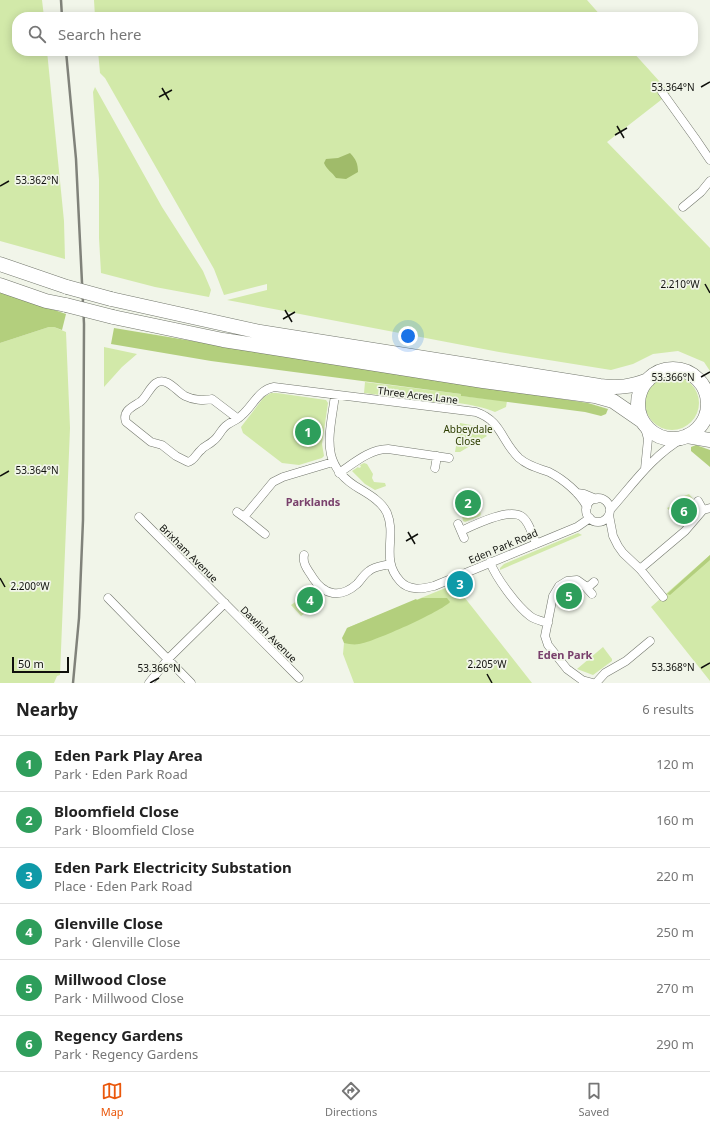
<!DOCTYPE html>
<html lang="en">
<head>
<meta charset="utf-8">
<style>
  :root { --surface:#fff; --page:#f6f6f6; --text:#222; --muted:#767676; --line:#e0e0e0; --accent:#ea580c }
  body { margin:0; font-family:"Noto Sans",sans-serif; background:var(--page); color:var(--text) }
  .scale { position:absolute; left:12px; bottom:10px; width:57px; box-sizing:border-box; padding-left:4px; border:2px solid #0f100c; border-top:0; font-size:11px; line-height:14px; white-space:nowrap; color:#0f100c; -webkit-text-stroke:3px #f1f5e9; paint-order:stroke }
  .you { position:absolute; left:408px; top:336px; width:14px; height:14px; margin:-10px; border:3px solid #fff; border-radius:50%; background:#1a73e8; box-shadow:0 0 0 6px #1a73e833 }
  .badge { display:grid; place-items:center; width:26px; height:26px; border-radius:50%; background:var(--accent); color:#fff; font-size:13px; font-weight:700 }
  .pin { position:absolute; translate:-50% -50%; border:2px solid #fff; box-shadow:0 1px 4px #0006 }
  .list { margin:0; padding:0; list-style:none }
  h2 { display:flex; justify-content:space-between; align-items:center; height:52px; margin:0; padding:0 16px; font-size:17px }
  h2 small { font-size:13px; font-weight:400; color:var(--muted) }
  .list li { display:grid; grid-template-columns:26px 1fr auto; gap:12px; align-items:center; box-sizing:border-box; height:56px; padding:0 16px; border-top:1px solid var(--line) }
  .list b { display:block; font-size:15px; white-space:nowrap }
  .list p { margin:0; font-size:13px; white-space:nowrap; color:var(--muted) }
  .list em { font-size:13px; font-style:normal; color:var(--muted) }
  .icon { flex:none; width:22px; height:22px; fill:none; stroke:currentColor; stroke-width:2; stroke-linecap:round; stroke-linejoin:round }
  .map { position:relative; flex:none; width:710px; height:683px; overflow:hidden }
  .search { position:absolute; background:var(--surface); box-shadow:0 2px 10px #0003; left:12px; right:12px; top:12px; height:44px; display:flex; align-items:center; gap:10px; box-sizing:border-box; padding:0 14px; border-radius:16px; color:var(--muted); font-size:15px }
  .sheet { height:388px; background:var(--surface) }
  nav { display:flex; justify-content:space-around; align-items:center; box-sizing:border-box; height:56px; border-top:1px solid var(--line); background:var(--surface); font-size:11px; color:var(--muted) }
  nav a { display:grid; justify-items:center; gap:2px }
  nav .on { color:var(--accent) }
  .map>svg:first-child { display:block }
  .green { fill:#d2e9a9 }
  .forest { fill:#b3cf7d }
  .water { fill:#a0bb6a }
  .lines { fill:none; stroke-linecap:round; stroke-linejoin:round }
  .minor-casing { stroke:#73776d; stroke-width:9 }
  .trunk-casing { stroke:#73776d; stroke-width:15 }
  .minor { stroke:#fff; stroke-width:8 }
  .trunk { stroke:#fff; stroke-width:14 }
  .rail { stroke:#80827a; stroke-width:2.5 }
  .trunk-bridge-casing { stroke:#73776d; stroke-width:15; stroke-linecap:butt }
  .trunk-bridge { stroke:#fff; stroke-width:14 }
  .ticks { fill:none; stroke:#0f100c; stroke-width:1.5 }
  .labels { text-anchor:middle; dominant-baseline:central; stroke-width:3.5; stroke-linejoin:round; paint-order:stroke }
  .street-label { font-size:10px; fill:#0f100c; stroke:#f1f5e9 }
  .park-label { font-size:10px; fill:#2d3d00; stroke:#f1f5e9 }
  .neighbourhood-label { font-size:11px; font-weight:bold; fill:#79406c; stroke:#f1f5e9 }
  .ticks-label { font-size:10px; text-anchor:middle; fill:#0f100c; stroke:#f1f5e9; stroke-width:3.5; stroke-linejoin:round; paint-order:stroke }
</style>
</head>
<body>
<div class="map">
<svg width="710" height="683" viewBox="0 0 710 683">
  <rect width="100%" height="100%" fill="#f1f5e9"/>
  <path class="green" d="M0,0H42L44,17H17V51H47L64,221L65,259L0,241Z
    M94,0H587L602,17H95Z
    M98,51H632L670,93L607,142L710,248V371L704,362L678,351L653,354L633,364L611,370L499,352L227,300L267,290V284L224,295L214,269L105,78L100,73Z
    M95,87L162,207L203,271L211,290L209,297L155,287L101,273L99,238V180L93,92Z
    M49,327H54L66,332L70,428L60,675L57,676L54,683H0V343Z
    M104,347L137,354L122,367L104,387Z
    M645 403a27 27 0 1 1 54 0a27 27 0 1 1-54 0Z
    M365,382L461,394V396L507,401L506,407L495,412C483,407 472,405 458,403V405L364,393Z
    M271,393H277L326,400L328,403L322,444L324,456L322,458L299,465L282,463L243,433L241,427L264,397Z
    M460,423L477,426L487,436L460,452H455Z
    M364,463L367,464L373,474L372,478L374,482L385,483L386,486L375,490L365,484L352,471L358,467L359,468L361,467L360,465Z
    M470,488L481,514L480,516L465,522L463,521L462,516L464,512L456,494Z
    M689,494L694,500L698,509L684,527L667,508L673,505L674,502H677L684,496Z
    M578,533L582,535L500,570V568L504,564Z
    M710,555V681L651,607Z
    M572,584L581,587L575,610L557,605L562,589L569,585Z
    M448,587L454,596L461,593L532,683H354L343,654L344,643H345L347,628Z
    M314,589L324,597L320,603L301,616L291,605Z
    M603,647L612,659V661L593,675L577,669Z"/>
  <path class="forest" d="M0,291L66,314L62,330L54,327H49L0,343Z
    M114,328L253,351L588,403L608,409L606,414L601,416L585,412L461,396V394L211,361L111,344Z
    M696,445L710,450V467L691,451V447Z
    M710,555V560L670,595L667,594Z
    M422,598H447L450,602C442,611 374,642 359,644C354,645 349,644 344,643L342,638L347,628L416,599L417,600Z"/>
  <path class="water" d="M350,153C356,159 358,164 358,172L346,179L336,178C332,172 327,170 324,163L326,159L338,158Z"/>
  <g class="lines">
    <g class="minor-casing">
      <path id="minor" d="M662,92L695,138L710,160
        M683,207L701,192L710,181
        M335,395C330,435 318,465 360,489C370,495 382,502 387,513C397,537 380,559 400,581C409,591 422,589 434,586L577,527L590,518
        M237,418L212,399C204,401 193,400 185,396C177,392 167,376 156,383C149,388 146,398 140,402C132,407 122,411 126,422L151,442L162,445L176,456L188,462C194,461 196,454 201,450C204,446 209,445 213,441C219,437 221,429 227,425C232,421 238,420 242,415C253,406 258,390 274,387L476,412C502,421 501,441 519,458C528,466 538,468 549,472C563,479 580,493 587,507
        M644,424L648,439L645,469
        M435,468L437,456
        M339,473C354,463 370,449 388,449L449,458
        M577,493L584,494L596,499
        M586 510a12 12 0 1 1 24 0a12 12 0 1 1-24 0Z
        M698,501L703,510L710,508
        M610,510C633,484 652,456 683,438
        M237,512L244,517
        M609,515L613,536L618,546L623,553L640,569L663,597
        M139,517L299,678
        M458,524L464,538
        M461,531C474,525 508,508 521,516C529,521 532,534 536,543
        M265,534L244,517L273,482L283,477L333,462
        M304,555C302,564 309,571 313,578C324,595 340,599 357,584C361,580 364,574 369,571C375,566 383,566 390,564
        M490,562C496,578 517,606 530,616C535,620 542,621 548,623
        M640,569L685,531L703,510
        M587,588L594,582
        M592,594L584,585L577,580L567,581L559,586L553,596L545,636L548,645L567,669L582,680L593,683
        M108,598L191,683
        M149,683L168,659L225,603
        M596,683L605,673L626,661L650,641"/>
    </g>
    <g class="trunk-casing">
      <path id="trunk" d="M0,264L67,287
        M0,285L46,301L66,305
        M111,299L260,332L600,386C618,388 631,387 648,380
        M113,317L223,340L483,381L595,396L613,401L642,421
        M638 404a35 35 0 1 1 70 0a35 35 0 1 1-70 0Z
        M687,436L710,440"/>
    </g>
    <use href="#minor" class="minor"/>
    <use href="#trunk" class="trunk"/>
    <path class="rail" d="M61,0L62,17
      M66,51L76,159L84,324L83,520L79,618L73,683"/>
    <g class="trunk-bridge-casing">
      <path id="trunk-bridge" d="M67,287L111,299
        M66,305L113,317"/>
    </g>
    <use href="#trunk-bridge" class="trunk-bridge"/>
  </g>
  <path class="ticks" d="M701,87L710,82M162,88L169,100M159,97L172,90M617,126L624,138M615,135L627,128M0,186L9,181M705,284L710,293M285,310L292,322M283,319L295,312M701,377L710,372M0,476L9,471M408,532L415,544M406,541L418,534M0,578L5,587M701,668L710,663M487,674L492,683M150,683L159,678"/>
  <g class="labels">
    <g class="street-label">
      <text transform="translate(418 395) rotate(7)">Three Acres Lane</text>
      <text transform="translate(503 546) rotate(-23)">Eden Park Road</text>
      <text transform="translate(189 553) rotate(45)">Brixham Avenue</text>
      <text transform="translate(269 634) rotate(45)">Dawlish Avenue</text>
    </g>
    <g class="park-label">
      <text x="468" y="429">Abbeydale<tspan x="468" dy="12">Close</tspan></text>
    </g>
    <g class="neighbourhood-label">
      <text x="313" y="501">Parklands</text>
      <text x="565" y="654">Eden Park</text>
    </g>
  </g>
  <g class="ticks-label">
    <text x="673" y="91">53.364°N</text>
    <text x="37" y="184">53.362°N</text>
    <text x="680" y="288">2.210°W</text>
    <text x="673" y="381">53.366°N</text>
    <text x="37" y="474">53.364°N</text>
    <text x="30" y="590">2.200°W</text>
    <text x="487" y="668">2.205°W</text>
    <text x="673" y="671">53.368°N</text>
    <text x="159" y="672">53.366°N</text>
  </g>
</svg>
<div class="scale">50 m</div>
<div class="you"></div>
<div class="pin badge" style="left:308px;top:432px;background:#2e9e5b">1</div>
<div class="pin badge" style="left:468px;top:503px;background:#2e9e5b">2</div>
<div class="pin badge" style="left:460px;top:584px;background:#0f9aa8">3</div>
<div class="pin badge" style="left:310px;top:600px;background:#2e9e5b">4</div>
<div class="pin badge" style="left:569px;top:596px;background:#2e9e5b">5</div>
<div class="pin badge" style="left:684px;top:511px;background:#2e9e5b">6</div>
<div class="search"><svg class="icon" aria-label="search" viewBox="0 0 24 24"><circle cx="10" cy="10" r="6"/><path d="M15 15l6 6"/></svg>Search here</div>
</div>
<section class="sheet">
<h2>Nearby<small>6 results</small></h2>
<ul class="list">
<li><span class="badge" style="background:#2e9e5b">1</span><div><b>Eden Park Play Area</b><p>Park · Eden Park Road</p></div><em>120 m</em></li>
<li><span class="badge" style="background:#2e9e5b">2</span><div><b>Bloomfield Close</b><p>Park · Bloomfield Close</p></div><em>160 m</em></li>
<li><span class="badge" style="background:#0f9aa8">3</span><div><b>Eden Park Electricity Substation</b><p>Place · Eden Park Road</p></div><em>220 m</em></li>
<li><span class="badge" style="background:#2e9e5b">4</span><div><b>Glenville Close</b><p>Park · Glenville Close</p></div><em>250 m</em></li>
<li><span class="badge" style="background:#2e9e5b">5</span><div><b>Millwood Close</b><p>Park · Millwood Close</p></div><em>270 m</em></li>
<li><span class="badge" style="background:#2e9e5b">6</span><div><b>Regency Gardens</b><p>Park · Regency Gardens</p></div><em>290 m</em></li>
</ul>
</section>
<nav>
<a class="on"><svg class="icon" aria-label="map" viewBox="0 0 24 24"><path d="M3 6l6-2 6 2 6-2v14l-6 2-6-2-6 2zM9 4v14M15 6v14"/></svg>Map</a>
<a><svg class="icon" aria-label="directions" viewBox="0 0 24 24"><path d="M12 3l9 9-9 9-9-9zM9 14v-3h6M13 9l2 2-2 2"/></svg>Directions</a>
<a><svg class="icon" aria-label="saved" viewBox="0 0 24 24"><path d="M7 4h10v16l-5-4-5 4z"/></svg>Saved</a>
</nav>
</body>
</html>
